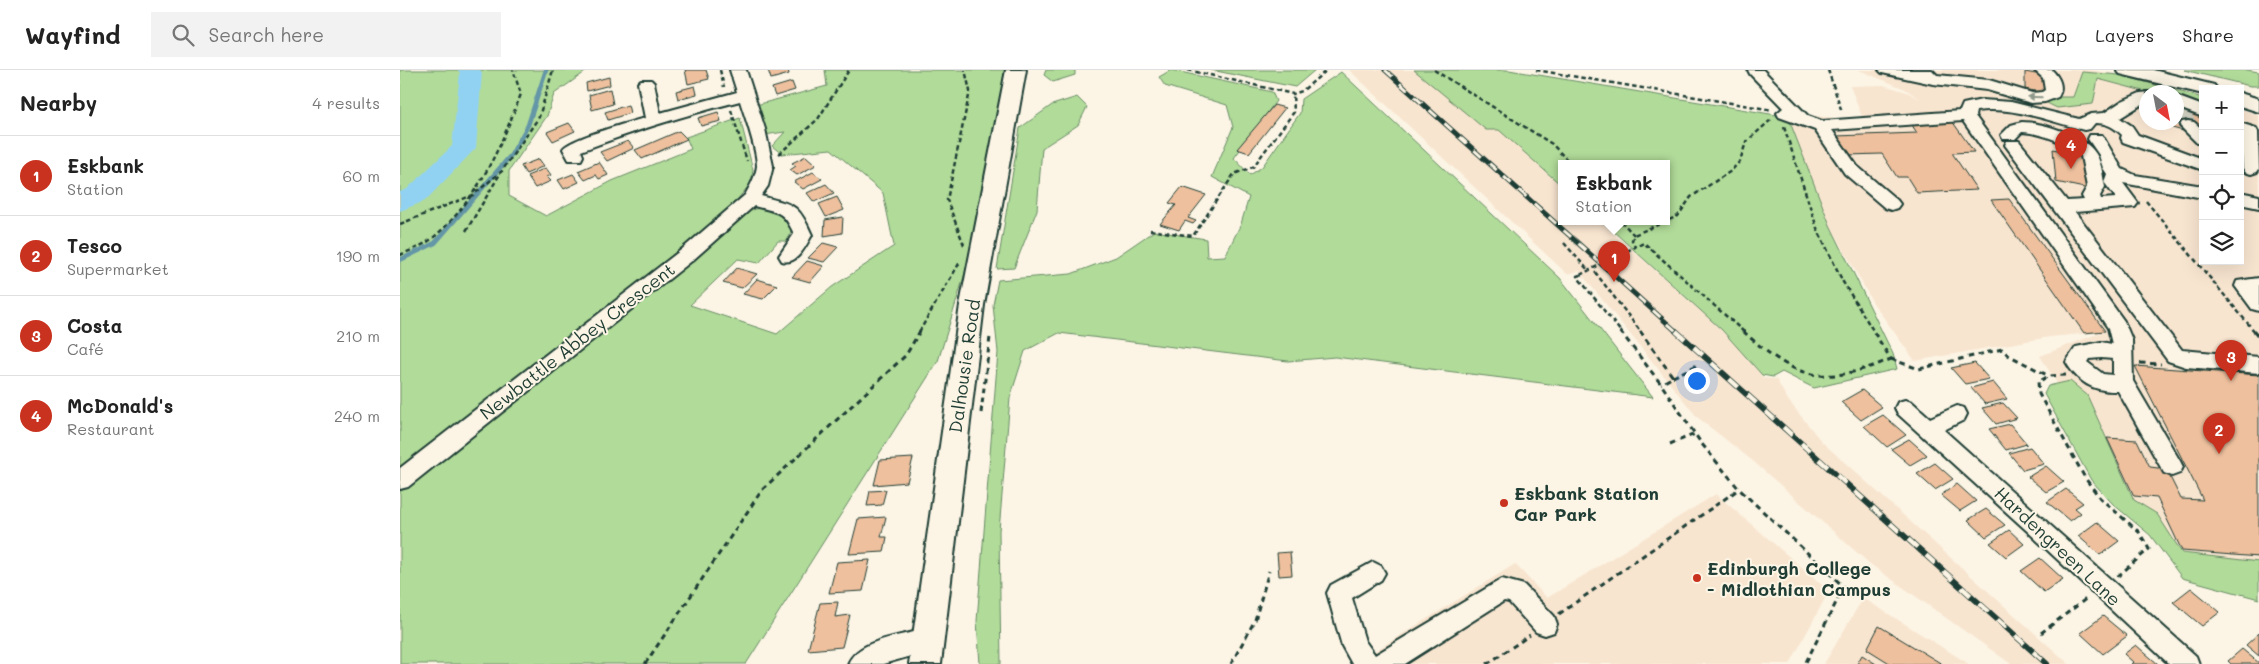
<!DOCTYPE html>
<html lang="en">
<head>
<meta charset="utf-8">
<style>
  :root { --surface:#fff; --page:#f2f2f2; --text:#222; --muted:#767676; --line:#e0e0e0; --accent:#c8321e }
  body { margin:0; font-family:Mali,sans-serif; background:var(--page); color:var(--text) }
  .controls { position:absolute; right:15px; top:15px; display:grid; overflow:hidden; border-radius:0px; box-shadow:0 5px 20px #0002 }
  .controls button { width:45px; height:45px; display:grid; place-items:center; padding:0; border:0; border-bottom:1px solid var(--line); background:var(--surface); color:var(--text); font:25px sans-serif }
  .compass { position:absolute; left:1739px; top:15px; width:45px; height:45px; border-radius:50%; background:var(--surface); box-shadow:0 5px 20px #0002; rotate:148deg }
  .you { position:absolute; left:1296px; top:310px; width:18px; height:18px; margin:-12px; border:4px solid #fff; border-radius:50%; background:#1a73e8; box-shadow:0 0 0 8px #1a73e833 }
  .badge { display:grid; place-items:center; width:32px; height:32px; border-radius:50%; background:var(--accent); color:#fff; font-size:16px; font-weight:700 }
  .pin { position:absolute; translate:-50% -41px; filter:drop-shadow(0 1px 2px #0008) }
  .pin::after { content:''; position:absolute; top:26px; width:18px; height:15px; background:inherit; clip-path:polygon(0 0,100% 0,50% 100%) }
  .popup { position:absolute; left:1158px; top:90px; width:112px; height:65px; box-sizing:border-box; display:grid; place-content:center; border-radius:0px; background:var(--surface); filter:drop-shadow(0 1px 4px #0005); font-size:16px; white-space:nowrap; color:var(--muted) }
  .popup b { font-size:19px; color:var(--text) }
  .popup::after { content:''; position:absolute; left:50%; top:100%; margin-left:-10px; border:10px solid transparent; border-top-color:var(--surface) }
  .list { margin:0; padding:0; list-style:none }
  h2 { display:flex; justify-content:space-between; align-items:center; height:65px; margin:0; padding:0 20px; font-size:21px }
  h2 small { font-size:16px; font-weight:400; color:var(--muted) }
  .list li { display:grid; grid-template-columns:32px 1fr auto; gap:15px; align-items:center; box-sizing:border-box; height:80px; padding:0 20px; border-top:1px solid var(--line) }
  .list b { display:block; font-size:19px; white-space:nowrap }
  .list p { margin:0; font-size:16px; white-space:nowrap; color:var(--muted) }
  .list em { font-size:16px; font-style:normal; color:var(--muted) }
  .icon { flex:none; width:28px; height:28px; fill:none; stroke:currentColor; stroke-width:2; stroke-linecap:round; stroke-linejoin:round }
  .map { position:relative; flex:none; width:1859px; height:594px; overflow:hidden }
  header { display:flex; align-items:center; gap:30px; box-sizing:border-box; height:70px; padding:0 25px; background:var(--surface); border-bottom:1px solid var(--line) }
  header strong { font-size:24px }
  nav { display:flex; gap:28px; margin-inline-start:auto; font-size:18px }
  .search { width:350px; height:45px; background:var(--page); display:flex; align-items:center; gap:12px; box-sizing:border-box; padding:0 18px; border-radius:0px; color:var(--muted); font-size:19px }
  main { display:flex }
  aside { flex:1; background:var(--surface) }
  .map>svg:first-child { display:block }
  .built { fill:#f8e5d0; fill-rule:evenodd }
  .green { fill:#b1db99; stroke:#688c66 }
  .lines { fill:none; stroke-linecap:round; stroke-linejoin:round }
  .stream { stroke:#6396a7; stroke-width:4.5 }
  .river { fill:#91d2f3; fill-rule:evenodd }
  .building { fill:#eec09e; stroke:#1f3d34 }
  .minor-tunnel { stroke:#d0d0c2; stroke-width:18; stroke-dasharray:18 9; stroke-linecap:butt }
  .minor-casing { stroke:#1f3d34; stroke-width:4 }
  .major-casing { stroke:#1f3d34; stroke-width:4 }
  .path-far1 { stroke:#1f3d34; stroke-width:2.5; stroke-dasharray:4.5 3; stroke-linecap:butt }
  .path { stroke:#1f3d34; stroke-width:3; stroke-dasharray:5.5 4.5; stroke-linecap:butt }
  .minor { fill:#fcf5e5; fill-rule:evenodd }
  .major { fill:#fcf5e5; fill-rule:evenodd }
  .rail-far1-casing { stroke:#1f3d34; stroke-width:5 }
  .rail-casing { stroke:#1f3d34; stroke-width:6 }
  .rail-far1 { stroke:#fcf5e5; stroke-width:3; stroke-dasharray:10; stroke-linecap:butt }
  .rail { stroke:#fcf5e5; stroke-width:4.5; stroke-dasharray:12; stroke-linecap:butt }
  .path-bridge { stroke:#1f3d34; stroke-width:2.5; stroke-dasharray:4.5 3; stroke-linecap:butt }
  .oneway { fill:#8e998c }
  .poi-dot { fill:#c8321e; stroke:#fcf5e5; stroke-width:2 }
  .labels { text-anchor:middle; dominant-baseline:central; stroke-width:4; stroke-linejoin:round; paint-order:stroke }
  .street-label { font-size:18px; fill:#1f3d34; stroke:#fcf5e5 }
  .poi-label { font-size:18px; font-weight:bold; fill:#1f3d34; stroke:#fcf5e5; text-anchor:start }
</style>
</head>
<body>
<header>
<strong>Wayfind</strong>
<div class="search"><svg class="icon" aria-label="search" viewBox="0 0 24 24"><circle cx="10" cy="10" r="6"/><path d="M15 15l6 6"/></svg>Search here</div>
<nav><a>Map</a><a>Layers</a><a>Share</a></nav>
</header>
<main>
<aside>
<h2>Nearby<small>4 results</small></h2>
<ul class="list">
<li><span class="badge">1</span><div><b>Eskbank</b><p>Station</p></div><em>60 m</em></li>
<li><span class="badge">2</span><div><b>Tesco</b><p>Supermarket</p></div><em>190 m</em></li>
<li><span class="badge">3</span><div><b>Costa</b><p>Café</p></div><em>210 m</em></li>
<li><span class="badge">4</span><div><b>McDonald's</b><p>Restaurant</p></div><em>240 m</em></li>
</ul>
</aside>
<div class="map">
<svg width="1859" height="594" viewBox="0 0 1859 594">
  <rect width="100%" height="100%" fill="#fcf5e5"/>
  <filter id="ink" filterUnits="userSpaceOnUse"><feTurbulence type="fractalNoise" baseFrequency=".02" numOctaves="2"/><feDisplacementMap in="SourceGraphic" scale="10" xChannelSelector="R" yChannelSelector="G"/><feConvolveMatrix kernelMatrix="1 2 1 2 8 2 1 2 1" color-interpolation-filters="sRGB"/></filter>
  <g filter="url(#ink)">
    <path class="built" d="M949,0H1025L1100,60L1161,116L1162,151H1200L1322,260L1364,308L1376,309L1388,330L1422,372L1669,594H1611L1470,494L1354,392L1297,347L1179,201L1167,204Z
      M1459,0H1690L1720,5L1803,28V191H1840V39L1859,45V529L1782,508L1750,465L1640,286L1702,262L1650,267L1515,291L1473,233L1430,155L1388,47L1403,45L1436,48L1462,47L1450,16L1483,15L1507,22L1521,30L1505,19ZM1746,22H1776V52H1746Z
      M1316,424L1429,521L1390,594H954L1115,494L1147,528Z
      M1463,528L1569,594H1424Z"/>
    <path class="green" d="M0,0H188L154,24L147,46L109,101V126L146,146L212,111L291,79L286,67L340,48L353,100L351,113L327,142L0,400Z
      M425,0H605L591,119L538,291L346,594H0V422L345,142C365,135 370,138 388,147L392,159L387,171H378L359,193L338,189L290,235L377,264L432,217L494,176L483,123L431,79L382,84L372,76L385,62L364,65L356,35L427,16Z
      M646,0H675V5L653,12L644,5Z
      M771,0L872,22L876,31L834,88L850,105L862,97L900,43L901,29L941,2L1160,208L1253,327L935,287L888,291L659,263L625,281L610,328L599,461L601,594H580L577,551L598,282L593,235L598,210L671,204L716,187L754,161L806,169L807,187L825,186L841,154L849,127L812,107L833,57L827,35L765,16L759,7Z
      M811,0H915L895,17Z
      M1014,0H1109L1388,47L1430,155L1493,284L1497,299L1414,318L1382,302L1373,307L1362,305L1322,260L1202,151H1266V93H1162L1161,115L1099,60H1086Z
      M1784,0H1847L1859,2V16H1850Z
      M1682,2L1720,5L1803,28V38L1777,31L1776,22H1747L1698,9L1693,34L1657,38L1645,32L1648,27H1673Z
      M677,27L687,37L678,55L642,78L637,140L614,198L597,199L620,58L652,35Z
      M1670,311L1687,325L1734,430L1757,444L1782,483L1859,492V529L1782,508L1750,465L1713,434L1691,410L1644,324L1648,316Z"/>
    <g class="lines">
      <path class="stream" d="M0,190L35,173L111,85L128,55L146,0"/>
      <path class="river" d="M58,0H80L82,3L76,78L25,131L0,141V122L7,119L52,76L60,3Z"/>
    </g>
    <path class="building" d="M285,0H306L309,9L288,14Z
      M368,0H388L389,4L371,9Z
      M1625,2L1647,6L1648,24L1625,19Z
      M209,7L210,15L187,21L186,13Z
      M392,12L395,20L375,26L372,18Z
      M295,16L297,24L278,29L276,21Z
      M210,19L213,34L192,40L189,25Z
      M1776,33L1781,34V40L1803,46V60L1783,55V61L1751,52H1776Z
      M228,35L230,43L208,50L205,42Z
      M874,35L885,38L849,83L837,79Z
      M318,42L321,51L301,56L298,48Z
      M1552,51L1574,82L1552,83L1577,120L1517,123L1507,107H1497L1482,84L1447,85L1436,66L1517,63L1510,52Z
      M169,53L175,61L153,71L147,62Z
      M279,61L287,69L242,89L235,80Z
      M228,71L234,78L207,91L200,82Z
      M1653,79L1685,86L1689,119L1656,112Z
      M406,86L416,95L397,105L390,100L396,96L392,93Z
      M139,89L144,96L126,104L121,96Z
      M199,92L208,105L199,109L196,105L185,110L178,101Z
      M146,98L151,105L147,107L151,111L135,118L127,106Z
      M413,102L422,109L403,119L394,112Z
      M173,104L179,112L164,119L158,110Z
      M426,114L434,123L414,132L407,123Z
      M782,117L806,125L788,148L796,151L793,154L785,151L779,160L760,154L776,135L769,133Z
      M437,127L444,140L426,147L419,134Z
      M1609,129L1705,261L1684,263L1591,130Z
      M443,147L442,163L424,166L425,150Z
      M423,173L438,177L424,192L408,188Z
      M407,191L424,196L410,212L392,207Z
      M337,198L357,204L342,218L323,213Z
      M357,209L377,215L363,229L343,224Z
      M1575,293L1589,309L1565,314L1551,298Z
      M1735,296L1859,305V487L1782,481L1757,428L1734,426L1707,368L1737,370L1750,397L1766,399L1781,429L1803,430Z
      M1593,312L1607,329L1585,334L1571,318Z
      M1462,320L1482,337L1461,350L1441,332Z
      M1603,333L1617,348L1596,354L1582,338Z
      M1483,345L1506,365L1487,377L1464,356Z
      M1610,354L1627,374L1606,380L1589,359Z
      M1509,369L1527,385L1510,395L1491,379Z
      M1630,377L1644,394L1623,400L1609,383Z
      M513,388L507,412L474,415L480,390Z
      M1535,393L1553,409L1535,420L1517,404Z
      M1646,396L1664,412L1646,422L1628,407Z
      M1557,414L1576,431L1560,441L1541,425Z
      M1666,419L1683,433L1675,438L1681,443L1670,451L1647,432Z
      M486,420L482,435L467,436L470,421Z
      M1586,439L1605,455L1586,467L1568,450Z
      M486,447L481,467H487L484,482L449,484L458,449Z
      M1697,452L1719,471L1700,485L1678,466Z
      M1609,460L1624,474L1606,487L1590,473Z
      M890,482L892,505L879,506L877,483Z
      M1640,488L1663,509L1644,522L1621,501Z
      M470,490L463,521L429,523L437,492Z
      M1791,518L1820,542L1802,556L1773,532Z
      M438,532L435,547L450,545L442,577L408,580L420,533Z
      M1703,546L1727,566L1703,584L1680,563Z
      M1479,556L1542,594H1491L1467,579Z
      M1859,563V586L1846,575Z
      M1736,575L1745,583L1758,594H1731L1733,592L1724,584Z
      M1842,579L1859,593V594H1831L1828,591Z
      M1462,585L1476,594H1457Z"/>
    <g class="lines">
      <path class="minor-tunnel" d="M1776,46L1784,49L1788,56"/>
      <g class="minor-casing">
        <path id="minor" d="M330,0H346L365,59L373,96L368,116L361,126C394,135 398,133 412,165C405,177 397,195 382,191L379,186L394,164C384,141 378,142 354,136L293,190L8,417L0,419V398L281,180L345,125C350,117 356,105 357,96C357,79 345,47 340,31C286,45 233,61 181,81L183,86L181,90H169L163,79C169,69 230,52 245,48L238,13L241,10H251L254,13L260,43L337,22Z
          M1348,0H1363L1408,46L1422,51L1560,41L1563,34L1582,30L1611,32L1679,49L1691,44L1704,43L1722,31L1740,23L1751,22H1746V32L1720,48L1732,56L1738,65L1803,89V100L1723,72L1721,68L1722,65C1714,57 1707,53 1695,53L1690,59L1684,60C1650,51 1612,36 1576,41L1575,46L1724,251L1732,270L1733,311L1780,391L1783,397L1780,403L1772,406L1764,403L1718,321C1695,322 1677,312 1666,292L1676,277L1701,272L1712,274L1708,258L1563,51L1432,60L1457,96L1497,130L1500,134L1497,138L1491,140L1485,138L1445,104L1415,60L1379,47L1377,43L1383,38L1350,4ZM1701,288L1713,289V305L1703,304L1687,292L1689,289Z
          M1479,0H1532L1537,5L1589,10L1632,23L1642,22L1645,20L1643,8L1634,0H1652C1660,8 1664,18 1658,27L1645,32L1631,33L1587,20L1533,14L1482,3Z
          M1776,26L1803,36V47L1776,37Z
          M1788,51L1794,52L1803,60V74L1797,73L1780,56L1782,52Z
          M1622,52C1641,52 1682,65 1693,80C1702,90 1702,104 1705,117L1700,126L1701,129L1716,128L1704,112L1707,104L1703,98L1699,85L1688,69L1690,65H1702L1722,99L1735,105L1803,116V128L1723,113L1738,133L1735,137L1675,142L1782,280L1859,287V303L1786,297L1768,291L1605,75L1607,71H1619L1667,131L1684,130L1682,126L1687,117L1681,86C1667,73 1641,63 1622,62L1615,69H1603L1601,65L1611,55Z
          M1840,53L1856,58L1858,62L1859,99L1857,102L1851,104L1845,102L1843,98Z
          M1840,122L1859,126V138L1840,134Z
          M1859,208V241L1852,239L1835,216L1837,211Z
          M1505,330L1512,332L1530,348L1557,336L1564,338L1567,344L1564,350L1544,360L1796,586L1799,594H1769L1625,459L1498,344L1495,338L1498,332Z
          M973,492L981,496L985,503L981,510L952,528L965,571L975,585L1102,509L1124,515L1154,546L1157,554L1154,562L1145,565L1136,562L1109,532L1104,531L1005,594H952L942,576L927,523L931,515Z
          M526,559L535,563L538,571L535,579L483,594H448C458,569 502,566 526,559Z"/>
      </g>
      <g class="major-casing">
        <path id="major" d="M606,0H626L584,235L541,594H509L560,235Z
          M1717,0H1753L1814,15L1817,19H1803V24L1720,4Z
          M1840,23L1859,29V42L1840,36Z"/>
      </g>
      <path class="path-far1" d="M320,0L324,17
        M788,0L893,24L902,21L927,0
        M1034,0L1152,74L1170,93
        M1136,0L1372,40
        M1428,0L1442,42
        M331,40L347,91
        M1384,57L1417,158L1443,212L1474,262
        M379,84L418,49L449,0
        M1746,131L1855,262
        M1221,151L1234,165
        M0,154L73,125L102,101L139,47L153,0
        M750,160L793,166L834,104L853,97L894,42L893,24
        M66,161L100,104
        M1164,173L1188,200
        M564,175L547,130L570,21L565,0
        M0,185C11,180 25,175 34,167C79,128 100,78 121,24L113,0
        M1195,202L1241,262
        M1180,205L1177,206L1221,262
        M519,262L560,192
        M1344,262L1244,173L1235,177L1232,170L1234,165L1278,146L1291,127L1331,101L1340,91L1346,72L1373,48"/>
      <path class="path" d="M1220,261L1261,314L1301,373L1339,419L1444,517L1405,594
        M1240,261L1273,307L1261,314
        M1343,261C1396,310 1423,317 1491,289L1473,261
        M1854,261L1859,267
        M1491,289L1519,299L1602,279L1608,285L1649,306
        M1740,293L1761,294
        M1666,305L1649,306L1638,312L1639,324L1685,408L1700,428L1739,462L1749,479L1717,507
        M1273,307L1299,294
        M581,343L590,267
        M1270,374L1295,364
        M1159,544L1339,419
        M1641,563L1687,528
        M245,594L362,420L506,285L520,261
        M831,594L855,550L869,501
        M1087,594L1130,565"/>
      <use href="#minor" class="minor"/>
      <use href="#major" class="major"/>
      <g class="rail-far1-casing">
        <path id="rail-far1" d="M985,0L1277,262"/>
      </g>
      <g class="rail-casing">
        <path id="rail" d="M1276,261L1647,594"/>
      </g>
      <use href="#rail-far1" class="rail-far1"/>
      <use href="#rail" class="rail"/>
      <path class="path-bridge" d="M1180,205L1235,177"/>
    </g>
    <defs><path id="oneway-solid" d="M-6-.8H1V-3.2L6.5 0L1 3.2V.8H-6Z" transform="scale(1.25)"/></defs>
    <use class="oneway" href="#oneway-solid" transform="translate(1635 27) rotate(-178)"/>
  </g>
  <g class="poi-dot">
    <circle cx="1104" cy="433" r="5"/>
    <circle cx="1297" cy="508" r="5"/>
  </g>
  <g class="labels">
    <g class="street-label">
      <text transform="translate(177 271) rotate(-38)">Newbattle Abbey Crescent</text>
      <text transform="translate(564 296) rotate(-82)">Dalhousie Road</text>
      <text transform="translate(1658 476) rotate(43)">Hardengreen Lane</text>
    </g>
    <g class="poi-label">
      <text x="1114" y="423">Eskbank Station<tspan x="1114" dy="21">Car Park</tspan></text>
      <text x="1307" y="498">Edinburgh College<tspan x="1307" dy="21">- Midlothian Campus</tspan></text>
    </g>
  </g>
</svg>
<div class="controls">
<button>+</button>
<button>−</button>
<button><svg class="icon" aria-label="locate" viewBox="0 0 24 24"><circle cx="12" cy="12" r="6"/><path d="M12 2v4M12 18v4M2 12h4M18 12h4"/></svg></button>
<button><svg class="icon" aria-label="layers" viewBox="0 0 24 24"><path d="M12 4l9 5-9 5-9-5zM3 14l9 5 9-5"/></svg></button>
</div>
<svg class="compass" viewBox="-18 -18 36 36"><path d="M0-13l5 13h-10z" fill="#e53935"/><path d="M0 13l5-13h-10z" fill="#767676"/></svg>
<div class="you"></div>
<div class="pin badge" style="left:1214px;top:212px">1</div>
<div class="popup"><b>Eskbank</b>Station</div>
<div class="pin badge" style="left:1819px;top:384px">2</div>
<div class="pin badge" style="left:1831px;top:311px">3</div>
<div class="pin badge" style="left:1671px;top:99px">4</div>
</div>
</main>
</body>
</html>
